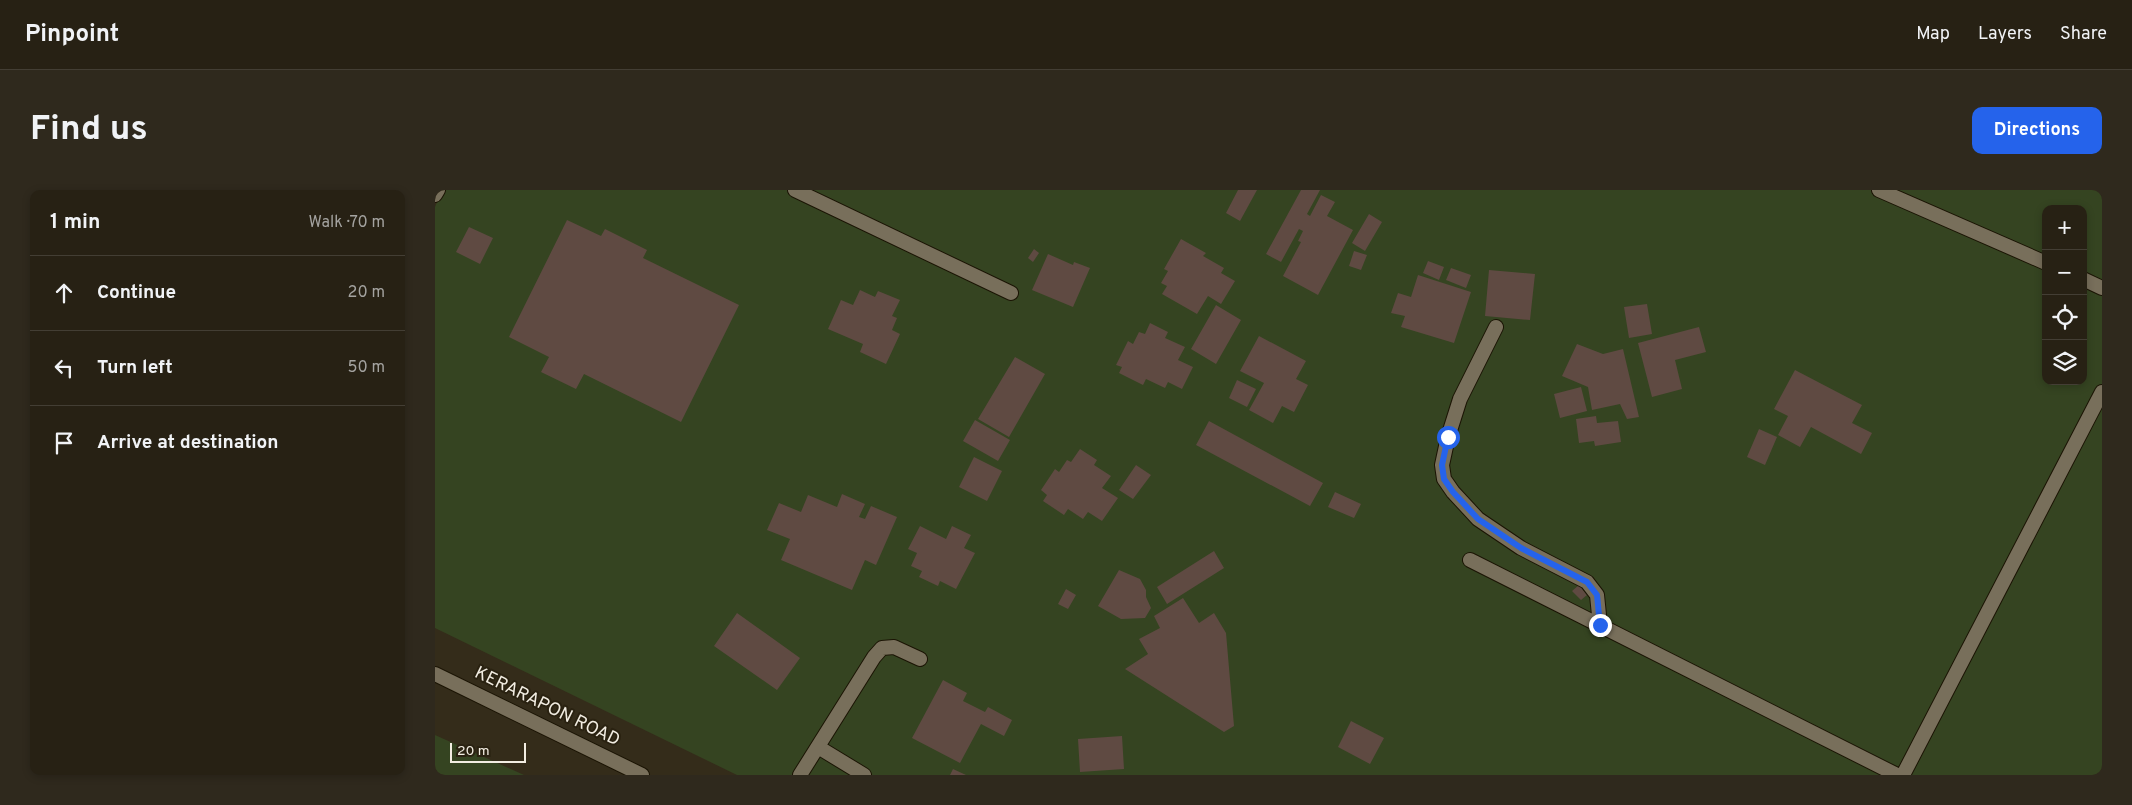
<!DOCTYPE html>
<html lang="en">
<head>
<meta charset="utf-8">
<style>
  :root { --surface:#272114; --page:#2f291d; --text:#f1f3f6; --muted:#a4a3a0; --line:#433e34; --accent:#2563eb }
  body { margin:0; font-family:Overpass,sans-serif; background:var(--page); color:var(--text) }
  .controls { position:absolute; right:15px; top:15px; display:grid; overflow:hidden; border-radius:10px; box-shadow:0 2px 8px #0003 }
  .controls button { width:45px; height:45px; display:grid; place-items:center; padding:0; border:0; border-bottom:1px solid var(--line); background:var(--surface); color:var(--text); font:25px sans-serif }
  .scale { position:absolute; left:15px; bottom:12px; width:76px; box-sizing:border-box; padding-left:5px; border:2px solid #f2ede2; border-top:0; font-size:14px; line-height:18px; white-space:nowrap; color:#f2ede2; -webkit-text-stroke:4px #2a2211; paint-order:stroke }
  .stop { position:absolute; width:15px; height:15px; margin:-11px; border:4px solid #2563eb; border-radius:50%; background:#fff }
  .stop.end { background:#2563eb; border-color:#fff; box-shadow:0 1px 5px #0008 }
  .list { margin:0; padding:0; list-style:none }
  h2 { display:flex; justify-content:space-between; align-items:center; height:65px; margin:0; padding:0 20px; font-size:21px }
  h2 small { font-size:16px; font-weight:400; color:var(--muted) }
  .list li { display:grid; grid-template-columns:32px 1fr auto; gap:15px; align-items:center; box-sizing:border-box; height:75px; padding:0 20px; border-top:1px solid var(--line) }
  .list b { display:block; font-size:19px; white-space:nowrap }
  .list em { font-size:16px; font-style:normal; color:var(--muted) }
  .icon { flex:none; width:28px; height:28px; fill:none; stroke:currentColor; stroke-width:2; stroke-linecap:round; stroke-linejoin:round }
  .map { position:relative; flex:none; width:1667px; height:585px; overflow:hidden; border-radius:10px }
  header { display:flex; align-items:center; gap:30px; box-sizing:border-box; height:70px; padding:0 25px; background:var(--surface); border-bottom:1px solid var(--line) }
  header strong { font-size:24px }
  nav { display:flex; gap:28px; margin-inline-start:auto; font-size:18px }
  .intro { display:flex; align-items:center; justify-content:space-between; box-sizing:border-box; height:120px; padding:0 30px }
  h1 { margin:0; font-size:35px }
  .button { padding:12px 22px; border-radius:10px; background:var(--accent); color:#fff; font-size:18px; font-weight:700 }
  main { display:flex; gap:30px; padding:0 30px }
  aside { flex:1; background:var(--surface); border-radius:10px; box-shadow:0 2px 8px #0003 }
  .map>svg:first-child { display:block }
  .green { fill:#354421; fill-rule:evenodd }
  .building { fill:#5f4a42 }
  .lines { fill:none; stroke-linecap:round; stroke-linejoin:round }
  .minor-casing { stroke:#1b1404; stroke-width:16 }
  .minor { stroke:#786f5b; stroke-width:14 }
  .route { stroke:#2563eb; stroke-width:6 }
  .labels { text-anchor:middle; dominant-baseline:central; stroke-width:4; stroke-linejoin:round; paint-order:stroke }
  .street-label { font-size:18px; fill:#f2ede2; stroke:#2a2211 }
</style>
</head>
<body>
<header>
<strong>Pinpoint</strong>
<nav><a>Map</a><a>Layers</a><a>Share</a></nav>
</header>
<div class="intro"><h1>Find us</h1><a class="button">Directions</a></div>
<main>
<aside>
<h2>1 min<small>Walk · 70 m</small></h2>
<ul class="list">
<li><svg class="icon" aria-label="ahead" viewBox="0 0 24 24"><path d="M12 20V5M6 11l6-6 6 6"/></svg><div><b>Continue</b></div><em>20 m</em></li>
<li><svg class="icon" aria-label="left" viewBox="0 0 24 24"><path d="M17 20v-9H6M10 6l-5 5 5 5"/></svg><div><b>Turn left</b></div><em>50 m</em></li>
<li><svg class="icon" aria-label="arrive" viewBox="0 0 24 24"><path d="M6 21V4h12l-3 4 3 4H6"/></svg><div><b>Arrive at destination</b></div></li>
</ul>
</aside>
<div class="map">
<svg width="1667" height="585" viewBox="0 0 1667 585">
  <rect width="100%" height="100%" fill="#342c1a"/>
  <path class="green" d="M7,0H1667V585H302L0,438V17ZM1611,19H1648V191H1611Z
    M0,545L89,585H0Z"/>
  <path class="building" d="M803,0H822L805,31L791,23Z
    M866,0H885L872,24L875,26L886,5L900,12L892,26L918,40L883,105L848,86L866,52L863,51L868,41L864,39L846,72L831,64Z
    M934,24L947,32L930,61L917,53Z
    M132,30L166,46L170,39L212,60L208,68L304,115L246,232L149,184L141,199L106,182L114,167L74,147Z
    M34,37L58,48L45,74L21,62Z
    M746,49L771,63L768,66L789,78L786,83L800,91L786,114L773,106L762,124L727,104L732,96L726,93L733,81L729,79Z
    M599,59L604,63L598,72L593,68Z
    M919,61L932,65L926,80L914,76Z
    M613,64L638,75L639,72L655,78L638,117L597,100Z
    M993,71L1009,77L1004,90L988,83Z
    M1016,78L1036,85L1031,98L1011,90Z
    M1054,80L1100,84L1095,130L1050,126Z
    M983,85L1036,102L1019,153L966,137L970,126L956,123L963,103L976,107Z
    M425,100L440,107L443,101L465,110L457,126L462,128L457,140L465,144L451,174L425,162L428,154L393,139L406,110L418,115Z
    M1212,114L1217,144L1194,148L1189,117Z
    M781,115L806,130L781,174L756,159Z
    M715,133L733,142L730,148L750,157L743,170L758,177L747,199L733,192L730,198L711,189L708,195L684,183L687,177L681,175L693,151L698,154L704,142L710,144Z
    M1264,137L1271,162L1240,170L1247,199L1217,207L1203,153Z
    M824,146L871,171L861,189L873,195L859,222L847,216L838,233L814,220L829,193L805,181Z
    M1142,154L1168,164L1188,159L1204,227L1192,229L1185,214L1157,220L1153,197L1127,186Z
    M580,167L610,184L574,247L543,229Z
    M1360,180L1427,215L1417,233L1437,243L1426,264L1376,237L1365,257L1343,245L1353,226L1339,219Z
    M802,190L821,199L812,217L794,208Z
    M1146,197L1152,221L1125,228L1119,204Z
    M1161,226L1162,233L1183,231L1186,252L1160,256L1159,251L1144,253L1141,229Z
    M540,230L575,250L563,271L528,251Z
    M774,231L888,293L875,316L761,255Z
    M1324,239L1342,247L1330,275L1312,267Z
    M645,259L662,270L659,275L676,286L667,298L683,308L667,331L653,322L648,329L633,319L629,325L608,311L612,305L606,300L620,279L624,282L632,270L636,272Z
    M539,267L567,281L552,311L524,297Z
    M701,275L716,285L698,309L684,300Z
    M900,302L926,314L919,328L893,317Z
    M407,304L430,314L424,327L430,329L436,316L462,327L441,375L430,370L417,400L346,370L355,349L332,340L344,313L366,322L373,305L402,317Z
    M485,336L511,349L517,336L536,345L529,358L540,363L521,399L505,391L503,396L484,387L487,381L476,376L482,363L473,359Z
    M779,361L789,378L732,414L722,397Z
    M684,380L705,389L711,400V407L716,418L710,428L686,429L663,416Z
    M1144,395L1152,405L1146,410L1137,401Z
    M631,399L641,405L633,419L623,414Z
    M748,408L764,433L779,423L791,443L799,536L789,542L690,479L713,464L704,449L725,438L719,426Z
    M302,423L365,468L342,500L279,456Z
    M508,490L532,503L528,511L550,522L553,517L577,530L569,546L546,534L525,573L477,548Z
    M916,531L949,548L935,574L903,557Z
    M687,546L689,579L645,582L643,549Z
    M518,579L531,585H515Z"/>
  <g class="lines">
    <g class="minor-casing">
      <path id="minor" d="M360,0L576,103
        M1444,0L1611,73
        M0,5L3,0
        M1648,89L1667,98
        M1061,137L1025,209L1013,247L1007,275L1009,289L1018,302L1043,329L1086,358L1152,392L1162,405L1165,435
        M1035,370L1462,585
        M0,484L207,585
        M383,557L429,585
        M365,585L439,467L447,458L459,457L485,469
        M1468,585L1667,202"/>
    </g>
    <use href="#minor" class="minor"/>
  </g>
  <g class="lines">
    <path class="route" d="M1013,247L1007,275L1009,289L1018,302L1043,329L1086,358L1152,392L1162,405L1165,435"/>
  </g>
  <g class="labels">
    <g class="street-label">
      <text transform="translate(112 517) rotate(26)">KERARAPON ROAD</text>
    </g>
  </g>
</svg>
<div class="controls">
<button>+</button>
<button>−</button>
<button><svg class="icon" aria-label="locate" viewBox="0 0 24 24"><circle cx="12" cy="12" r="6"/><path d="M12 2v4M12 18v4M2 12h4M18 12h4"/></svg></button>
<button><svg class="icon" aria-label="layers" viewBox="0 0 24 24"><path d="M12 4l9 5-9 5-9-5zM3 14l9 5 9-5"/></svg></button>
</div>
<div class="scale">20 m</div>
<div class="stop" style="left:1013px;top:247px"></div>
<div class="stop end" style="left:1165px;top:435px"></div>
</div>
</main>
</body>
</html>
